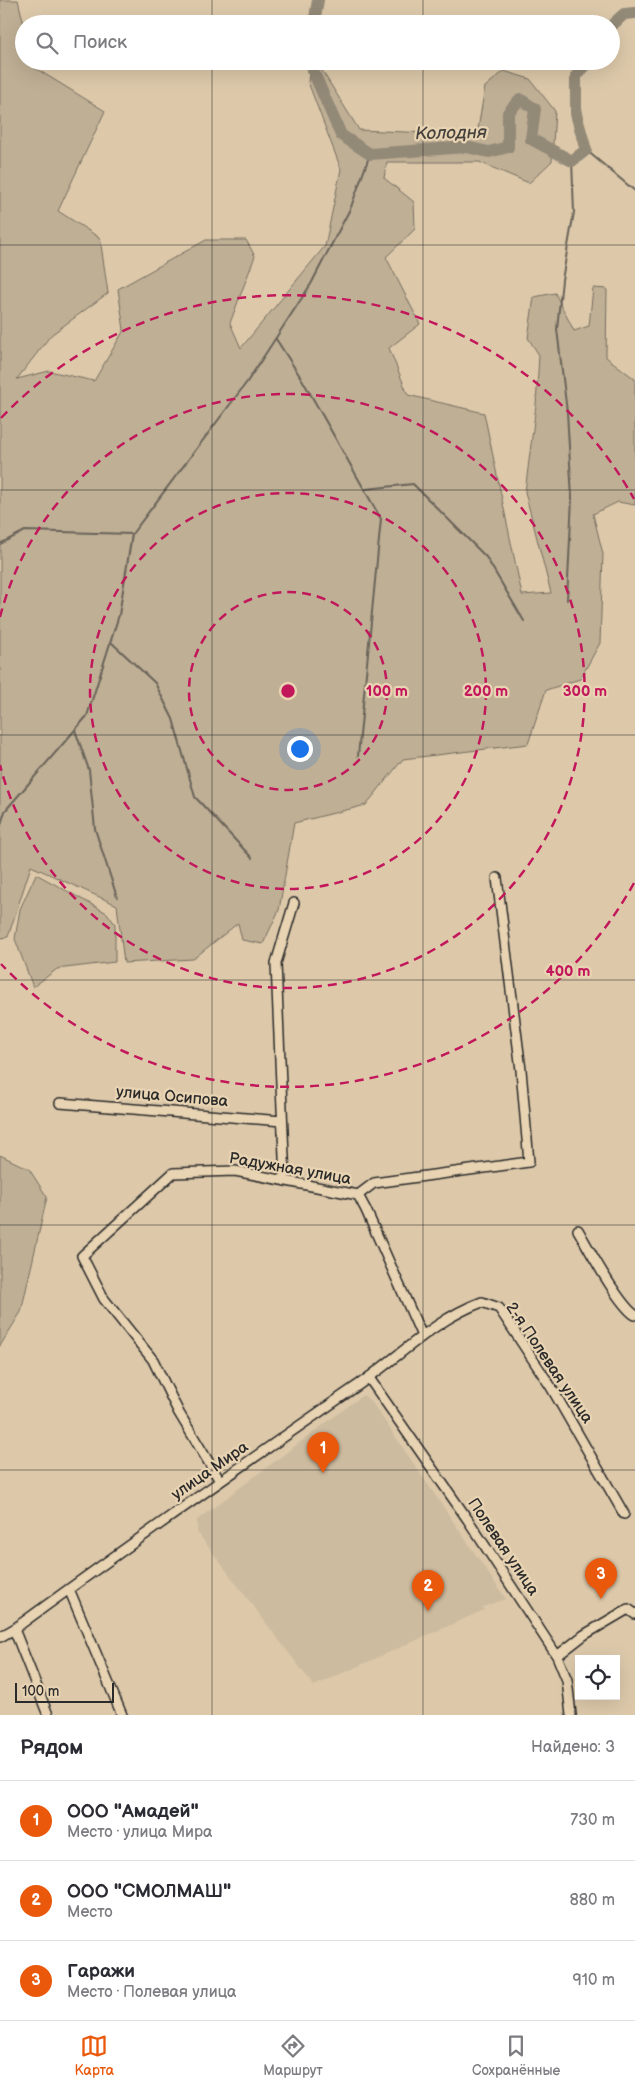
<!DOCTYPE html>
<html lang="ru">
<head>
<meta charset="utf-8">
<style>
  :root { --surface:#fff; --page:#f2f2f3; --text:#2b2b33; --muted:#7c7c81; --line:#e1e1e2; --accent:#ea580c }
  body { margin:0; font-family:"Balsamiq Sans",sans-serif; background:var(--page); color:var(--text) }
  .controls { position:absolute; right:15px; bottom:15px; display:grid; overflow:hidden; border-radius:0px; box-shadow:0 5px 20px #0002 }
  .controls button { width:45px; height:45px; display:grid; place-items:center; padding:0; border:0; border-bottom:1px solid var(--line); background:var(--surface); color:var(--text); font:25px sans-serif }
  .scale { position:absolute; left:15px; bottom:12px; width:99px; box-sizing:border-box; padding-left:5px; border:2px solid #2b2b2b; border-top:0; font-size:14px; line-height:18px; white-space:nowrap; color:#2b2b2b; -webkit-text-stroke:4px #e8d3b2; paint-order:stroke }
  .you { position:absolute; left:299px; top:748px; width:18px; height:18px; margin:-12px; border:4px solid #fff; border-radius:50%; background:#1a73e8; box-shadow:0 0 0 8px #1a73e833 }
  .badge { display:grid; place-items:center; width:32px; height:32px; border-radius:50%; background:var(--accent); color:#fff; font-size:16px; font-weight:700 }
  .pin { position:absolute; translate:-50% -41px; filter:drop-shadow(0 1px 2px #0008) }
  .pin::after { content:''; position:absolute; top:26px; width:18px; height:15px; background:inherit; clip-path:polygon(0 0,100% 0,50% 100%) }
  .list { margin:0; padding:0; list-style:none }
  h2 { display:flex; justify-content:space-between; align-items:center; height:65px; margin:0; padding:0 20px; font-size:21px }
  h2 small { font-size:16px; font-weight:400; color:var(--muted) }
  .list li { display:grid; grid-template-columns:32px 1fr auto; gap:15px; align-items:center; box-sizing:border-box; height:80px; padding:0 20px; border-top:1px solid var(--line) }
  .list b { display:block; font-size:19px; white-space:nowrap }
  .list p { margin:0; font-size:16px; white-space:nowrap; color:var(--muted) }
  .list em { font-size:16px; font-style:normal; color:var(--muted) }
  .icon { flex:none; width:28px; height:28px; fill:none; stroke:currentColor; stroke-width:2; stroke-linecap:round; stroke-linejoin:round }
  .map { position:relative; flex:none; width:635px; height:1715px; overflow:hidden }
  .search { position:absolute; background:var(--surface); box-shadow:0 5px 20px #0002; left:15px; right:15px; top:15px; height:55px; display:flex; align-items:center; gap:12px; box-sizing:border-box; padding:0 18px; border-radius:28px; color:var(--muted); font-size:19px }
  .sheet { height:305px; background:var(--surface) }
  nav { display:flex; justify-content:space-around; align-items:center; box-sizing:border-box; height:70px; border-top:1px solid var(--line); background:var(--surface); font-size:14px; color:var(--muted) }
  nav a { display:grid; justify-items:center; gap:2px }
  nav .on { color:var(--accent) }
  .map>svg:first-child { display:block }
  .built { fill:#cdbb9f }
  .green { fill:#bfaf95; stroke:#756d60 }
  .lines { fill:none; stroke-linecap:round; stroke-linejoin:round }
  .stream { stroke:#696359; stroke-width:2 }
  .river { stroke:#938977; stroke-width:12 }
  .minor-casing { stroke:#2b2b2b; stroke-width:12 }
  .minor { stroke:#e8d3b2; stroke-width:9 }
  .grid { fill:none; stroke:#2b2b2b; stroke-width:1; stroke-opacity:0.55 }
  .ring { fill:none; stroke:#c2185b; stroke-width:2.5; stroke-dasharray:9 6 }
  .labels { text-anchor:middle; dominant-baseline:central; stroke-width:4.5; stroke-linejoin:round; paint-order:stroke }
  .street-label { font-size:16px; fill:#2b2b2b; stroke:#e8d3b2 }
  .water-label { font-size:18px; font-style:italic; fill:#45423e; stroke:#e8d3b2 }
  .centre { fill:#c2185b; stroke:#e8d3b2; stroke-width:2.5 }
  .ring-label { font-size:15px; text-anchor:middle; font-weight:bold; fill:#c2185b; stroke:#e8d3b2; stroke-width:4.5; stroke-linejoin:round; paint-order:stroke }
</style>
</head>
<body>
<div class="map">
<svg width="635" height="1715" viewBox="0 0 635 1715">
  <rect width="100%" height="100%" fill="#ddc9aa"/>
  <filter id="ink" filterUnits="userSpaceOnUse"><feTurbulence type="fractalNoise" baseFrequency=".02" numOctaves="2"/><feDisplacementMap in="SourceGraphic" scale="10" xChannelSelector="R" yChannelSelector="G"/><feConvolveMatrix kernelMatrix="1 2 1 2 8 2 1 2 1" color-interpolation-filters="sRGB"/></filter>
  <g filter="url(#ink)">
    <path class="built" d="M363,1395L371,1401L506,1599L483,1607L484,1610L314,1686L197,1532V1520Z"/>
    <path class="green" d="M0,0H18L24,25V61H33L35,68L105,111L58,211L100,238L108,293L51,335L17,379L49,371L94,381L124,330L118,289L206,240H246L255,256L230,323L241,348L325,246L341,169L308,82L310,61H316L359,130L477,135L485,87L504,71L530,79L555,111L552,161L529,183L479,162H387L384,178L414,202L415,229L386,257L420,324L389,348L408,395L484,413L522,595L551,593L525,492L536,405L539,355L528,338L534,297L555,293L574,331L589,326L593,288L607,289L606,357L635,379V505L618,502L593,514L603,554L600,643L580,679L546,690L528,744L403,759L366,805L294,823L279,910L263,944L242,940L238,923L193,959L124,963L117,905L31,866L8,937L0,938Z
      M36,874L107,913L115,924V962L57,969L33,987L15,939L20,909Z
      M0,1155L29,1169L47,1197L21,1312L0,1346Z"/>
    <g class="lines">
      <path class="stream" d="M586,150L635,191
        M276,339L303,381L381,519L358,756
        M366,489L413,484L486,557L524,621
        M0,544L25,531L132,534
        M567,600L572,498L567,412L557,329L562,280L574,212L572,161
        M111,642L155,683L173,719L195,797L252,858
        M75,730L89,770L95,829L117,897
        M0,828L5,811L87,716L119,615L132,534L247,382L311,284L351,207L370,154"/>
      <path class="river" d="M314,24L318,0
        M611,26L624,14L635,13
        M314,61L313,71L341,135L370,154L466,147L489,152L508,147V113L520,99L535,109L531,139L572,161L586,150L576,114V76L590,61"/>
      <g class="minor-casing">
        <path id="minor" d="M60,1103L282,1121
          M285,1181L276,963L294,903
          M358,1195L374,1183L529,1162L521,1070L497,878
          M578,1230C589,1249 618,1304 635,1315
          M369,1378L468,1520L557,1656L567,1680L571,1715
          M220,1481L179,1413L153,1360L104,1299L82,1256L173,1173L235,1171L358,1195L366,1210L422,1336
          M69,1589L122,1715
          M14,1629L48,1715
          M0,1637L14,1629C126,1547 240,1467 354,1388C397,1359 433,1320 482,1302L499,1308L524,1346L551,1387L624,1514
          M557,1656L584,1635L628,1609L635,1614"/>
      </g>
      <use href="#minor" class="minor"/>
    </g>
  </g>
  <path class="grid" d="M212,0V24M423,0V24M212,61V1715M423,61V1715M0,245H635M0,490H635M0,735H635M0,980H635M0,1225H635M0,1470H635"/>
  <g class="ring">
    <circle cx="288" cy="691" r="99"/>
    <circle cx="288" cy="691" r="198"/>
    <path d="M0 617A297 297 0 1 1 0 765"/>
    <path d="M634 883A396 396 0 0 1 1 964M1 418A396 396 0 0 1 634 499"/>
  </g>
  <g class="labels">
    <g class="street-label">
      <text transform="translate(172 1097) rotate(5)">улица Осипова</text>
      <text transform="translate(290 1169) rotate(10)">Радужная улица</text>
      <text transform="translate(549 1363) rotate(56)">2-я Полевая улица</text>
      <text transform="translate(210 1471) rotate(-35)">улица Мира</text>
      <text transform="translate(503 1547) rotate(56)">Полевая улица</text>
    </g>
    <g class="water-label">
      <text transform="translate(451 133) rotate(-1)">Колодня</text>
    </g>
  </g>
  <circle cx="288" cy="691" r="8" class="centre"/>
  <g class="ring-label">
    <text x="387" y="696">100 m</text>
    <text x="486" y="696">200 m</text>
    <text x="585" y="696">300 m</text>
    <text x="568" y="976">400 m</text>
  </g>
</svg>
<div class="controls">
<button><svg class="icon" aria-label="locate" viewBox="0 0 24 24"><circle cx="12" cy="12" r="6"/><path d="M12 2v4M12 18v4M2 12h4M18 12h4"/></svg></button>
</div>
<div class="scale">100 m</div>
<div class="you"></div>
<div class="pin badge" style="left:323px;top:1473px">1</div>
<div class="pin badge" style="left:428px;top:1611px">2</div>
<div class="pin badge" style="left:601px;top:1599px">3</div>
<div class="search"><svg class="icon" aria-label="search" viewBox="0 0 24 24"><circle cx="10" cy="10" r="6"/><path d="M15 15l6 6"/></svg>Поиск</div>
</div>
<section class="sheet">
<h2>Рядом<small>Найдено: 3</small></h2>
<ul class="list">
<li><span class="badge">1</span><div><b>ООО &quot;Амадей&quot;</b><p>Место · улица Мира</p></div><em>730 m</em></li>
<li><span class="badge">2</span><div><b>ООО &quot;СМОЛМАШ&quot;</b><p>Место</p></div><em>880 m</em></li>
<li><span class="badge">3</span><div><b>Гаражи</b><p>Место · Полевая улица</p></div><em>910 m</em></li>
</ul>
</section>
<nav>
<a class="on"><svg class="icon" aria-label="map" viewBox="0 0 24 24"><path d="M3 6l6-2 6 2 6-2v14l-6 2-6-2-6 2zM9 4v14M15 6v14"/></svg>Карта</a>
<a><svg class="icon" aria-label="directions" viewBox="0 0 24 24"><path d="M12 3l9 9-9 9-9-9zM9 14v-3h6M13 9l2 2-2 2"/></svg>Маршрут</a>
<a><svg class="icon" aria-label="saved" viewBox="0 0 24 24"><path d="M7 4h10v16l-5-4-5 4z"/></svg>Сохранённые</a>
</nav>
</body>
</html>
